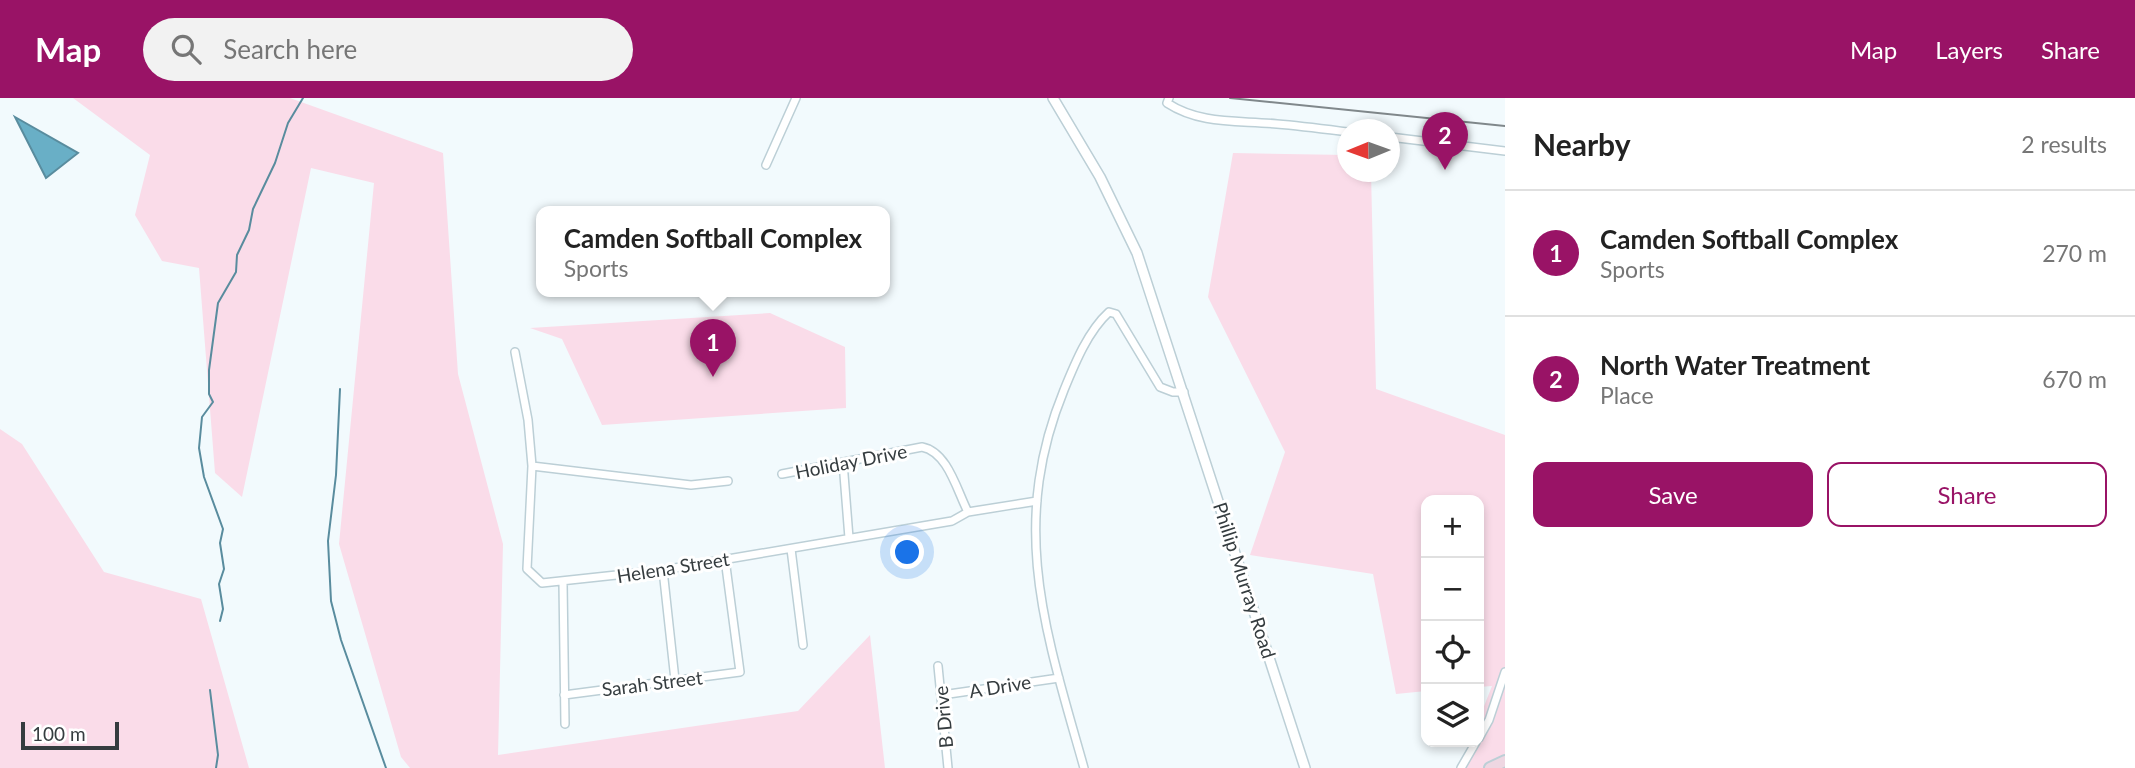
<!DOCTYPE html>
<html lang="en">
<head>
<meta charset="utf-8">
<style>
  :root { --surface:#fff; --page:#f2f2f2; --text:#222; --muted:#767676; --line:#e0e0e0; --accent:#991366 }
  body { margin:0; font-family:Lato,sans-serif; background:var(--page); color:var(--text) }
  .controls { position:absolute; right:21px; bottom:21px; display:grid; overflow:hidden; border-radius:14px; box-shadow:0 4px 10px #0003 }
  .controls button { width:63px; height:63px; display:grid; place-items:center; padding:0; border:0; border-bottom:2px solid var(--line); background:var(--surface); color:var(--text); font:35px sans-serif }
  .compass { position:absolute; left:1337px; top:21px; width:63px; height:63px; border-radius:50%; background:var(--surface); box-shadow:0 4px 10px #0003; rotate:269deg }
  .scale { position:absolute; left:21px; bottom:18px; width:98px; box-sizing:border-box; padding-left:7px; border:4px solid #353c3f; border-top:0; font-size:19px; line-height:24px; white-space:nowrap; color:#353c3f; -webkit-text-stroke:5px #fff; paint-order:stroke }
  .you { position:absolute; left:908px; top:455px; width:24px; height:24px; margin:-18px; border:5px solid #fff; border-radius:50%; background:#1a73e8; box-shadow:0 0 0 10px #1a73e833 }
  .badge { display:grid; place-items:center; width:46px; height:46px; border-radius:50%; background:var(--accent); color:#fff; font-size:23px; font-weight:700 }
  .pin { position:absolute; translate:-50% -58px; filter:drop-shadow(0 2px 4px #0008) }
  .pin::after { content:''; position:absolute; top:37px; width:24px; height:21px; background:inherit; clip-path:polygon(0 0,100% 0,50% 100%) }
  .popup { position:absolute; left:536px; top:108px; width:354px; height:91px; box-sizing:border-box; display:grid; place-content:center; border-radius:14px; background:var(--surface); filter:drop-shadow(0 2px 5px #0005); font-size:23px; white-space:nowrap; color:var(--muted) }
  .popup b { font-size:26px; color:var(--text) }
  .popup::after { content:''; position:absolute; left:50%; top:100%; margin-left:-14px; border:14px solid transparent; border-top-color:var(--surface) }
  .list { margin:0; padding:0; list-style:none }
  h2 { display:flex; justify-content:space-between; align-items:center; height:91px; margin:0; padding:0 28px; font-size:30px }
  h2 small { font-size:23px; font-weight:400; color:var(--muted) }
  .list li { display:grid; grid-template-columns:46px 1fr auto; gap:21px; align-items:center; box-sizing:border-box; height:126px; padding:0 28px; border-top:2px solid var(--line) }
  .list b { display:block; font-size:26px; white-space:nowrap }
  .list p { margin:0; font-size:23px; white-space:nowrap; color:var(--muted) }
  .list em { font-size:23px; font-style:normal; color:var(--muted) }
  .actions { display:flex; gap:14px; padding:21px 28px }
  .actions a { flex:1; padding:16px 0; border:2px solid var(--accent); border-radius:14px; text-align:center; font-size:24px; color:var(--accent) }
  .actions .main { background:var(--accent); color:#fff }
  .icon { flex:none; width:38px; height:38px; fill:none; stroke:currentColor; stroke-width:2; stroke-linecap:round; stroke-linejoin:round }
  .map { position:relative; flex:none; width:1505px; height:670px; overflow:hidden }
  header { display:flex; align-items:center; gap:42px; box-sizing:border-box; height:98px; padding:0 35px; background:var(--accent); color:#fff }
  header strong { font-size:33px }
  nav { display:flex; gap:38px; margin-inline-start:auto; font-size:24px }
  .search { width:490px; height:63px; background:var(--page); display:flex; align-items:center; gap:18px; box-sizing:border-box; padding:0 24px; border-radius:38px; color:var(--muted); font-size:26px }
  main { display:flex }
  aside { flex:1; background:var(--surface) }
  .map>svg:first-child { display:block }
  .green { fill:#fadce9 }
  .water { fill:#69afc6; stroke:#598c9e; stroke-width:2 }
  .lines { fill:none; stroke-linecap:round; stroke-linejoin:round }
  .stream { stroke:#598c9e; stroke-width:2 }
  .minor-casing { stroke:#bccfd6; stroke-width:10 }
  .tertiary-casing { stroke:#bccfd6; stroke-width:12 }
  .secondary-casing { stroke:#bccfd6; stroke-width:14 }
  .minor { stroke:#fff; stroke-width:7 }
  .tertiary { stroke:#fff; stroke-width:9 }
  .secondary { stroke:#eed7e2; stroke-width:10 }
  .rail { stroke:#80888b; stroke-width:2 }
  .labels { text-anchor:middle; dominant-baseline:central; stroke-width:6; stroke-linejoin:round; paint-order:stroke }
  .street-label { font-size:19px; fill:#353c3f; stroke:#fff }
</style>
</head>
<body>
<header>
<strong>Map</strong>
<div class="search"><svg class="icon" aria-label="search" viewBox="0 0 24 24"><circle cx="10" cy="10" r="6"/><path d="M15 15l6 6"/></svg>Search here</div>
<nav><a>Map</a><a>Layers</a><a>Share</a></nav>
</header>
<main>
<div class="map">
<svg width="1505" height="670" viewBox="0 0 1505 670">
  <rect width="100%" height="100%" fill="#f2fafd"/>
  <path class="green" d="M73,0H290L443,55L458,276L503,446L498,657L798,613L870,537L885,670H410L401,659L339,446L374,85L311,70L242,399L215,375L199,170L162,163L135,117L150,57Z
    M1233,55L1347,57L1348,74H1371L1376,291L1505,337V670H1459L1470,644H1479V621L1492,588L1479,589V402H1426V593L1396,596L1373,476L1250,457L1285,354L1208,199Z
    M770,215L845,249L846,310L602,327L562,241L530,230Z
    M0,331L22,346L104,474L201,501L249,670H0Z"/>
  <path class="water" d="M15,19L78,55L46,80Z"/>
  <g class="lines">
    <path class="stream" d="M340,291L336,377L328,443L331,503L341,542L386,670
      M220,523L223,511L219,486L224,471L220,445L223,431L204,379L199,350L202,319L213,304L209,296V272L218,205L236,174L237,157L249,132L253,111L275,65L288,25L303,0
      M210,592L218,657L216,670"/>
    <g class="minor-casing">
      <path id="minor" d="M1169,0L1167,5C1201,27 1238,22 1277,26C1301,28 1324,31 1348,34
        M1390,39L1505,53
        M766,67L796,0
        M515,254L528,322L532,368L527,471L542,485L663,472L952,423L968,414L1037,403
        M843,364L849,440
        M532,368L691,387L728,383
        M782,376L922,349C948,354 957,393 968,414
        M791,451L803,547
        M663,472L675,582
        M563,485L565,626
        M938,568L948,670
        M564,597L740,574L725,461
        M942,597L1059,580
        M1479,640L1489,622L1505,574
        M1084,670C1046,535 1008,429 1064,292C1075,265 1088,233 1109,214L1116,216L1160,289L1173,294H1184
        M1461,670L1476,644"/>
    </g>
    <g class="tertiary-casing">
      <path id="tertiary" d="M1053,0L1100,79L1137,155L1305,670"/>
    </g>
    <g class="secondary-casing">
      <path id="secondary" d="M1490,670L1505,663"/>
    </g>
    <use href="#minor" class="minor"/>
    <use href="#tertiary" class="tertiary"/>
    <use href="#secondary" class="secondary"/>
    <path class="rail" d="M1230,0L1505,28"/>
  </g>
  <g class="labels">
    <g class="street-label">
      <text transform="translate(851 363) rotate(-11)">Holiday Drive</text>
      <text transform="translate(673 469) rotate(-9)">Helena Street</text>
      <text transform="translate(1245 482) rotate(72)">Phillip Murray Road</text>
      <text transform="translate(652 585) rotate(-7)">Sarah Street</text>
      <text transform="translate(1000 588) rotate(-9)">A Drive</text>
      <text transform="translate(943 619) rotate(-95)">B Drive</text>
    </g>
  </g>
</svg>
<div class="controls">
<button>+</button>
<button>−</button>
<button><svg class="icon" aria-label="locate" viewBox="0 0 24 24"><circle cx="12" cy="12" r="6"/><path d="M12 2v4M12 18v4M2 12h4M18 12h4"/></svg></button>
<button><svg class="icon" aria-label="layers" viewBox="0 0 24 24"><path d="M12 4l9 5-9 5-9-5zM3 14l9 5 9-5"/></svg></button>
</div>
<svg class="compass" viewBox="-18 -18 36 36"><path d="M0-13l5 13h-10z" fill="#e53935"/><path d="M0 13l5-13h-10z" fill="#767676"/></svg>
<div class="scale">100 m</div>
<div class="you"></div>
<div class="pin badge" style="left:713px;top:279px">1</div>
<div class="popup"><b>Camden Softball Complex</b>Sports</div>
<div class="pin badge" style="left:1445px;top:72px">2</div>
</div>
<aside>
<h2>Nearby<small>2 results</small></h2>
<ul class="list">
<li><span class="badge">1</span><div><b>Camden Softball Complex</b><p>Sports</p></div><em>270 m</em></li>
<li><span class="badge">2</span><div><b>North Water Treatment</b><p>Place</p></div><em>670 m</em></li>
</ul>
<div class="actions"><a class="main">Save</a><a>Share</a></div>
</aside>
</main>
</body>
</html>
